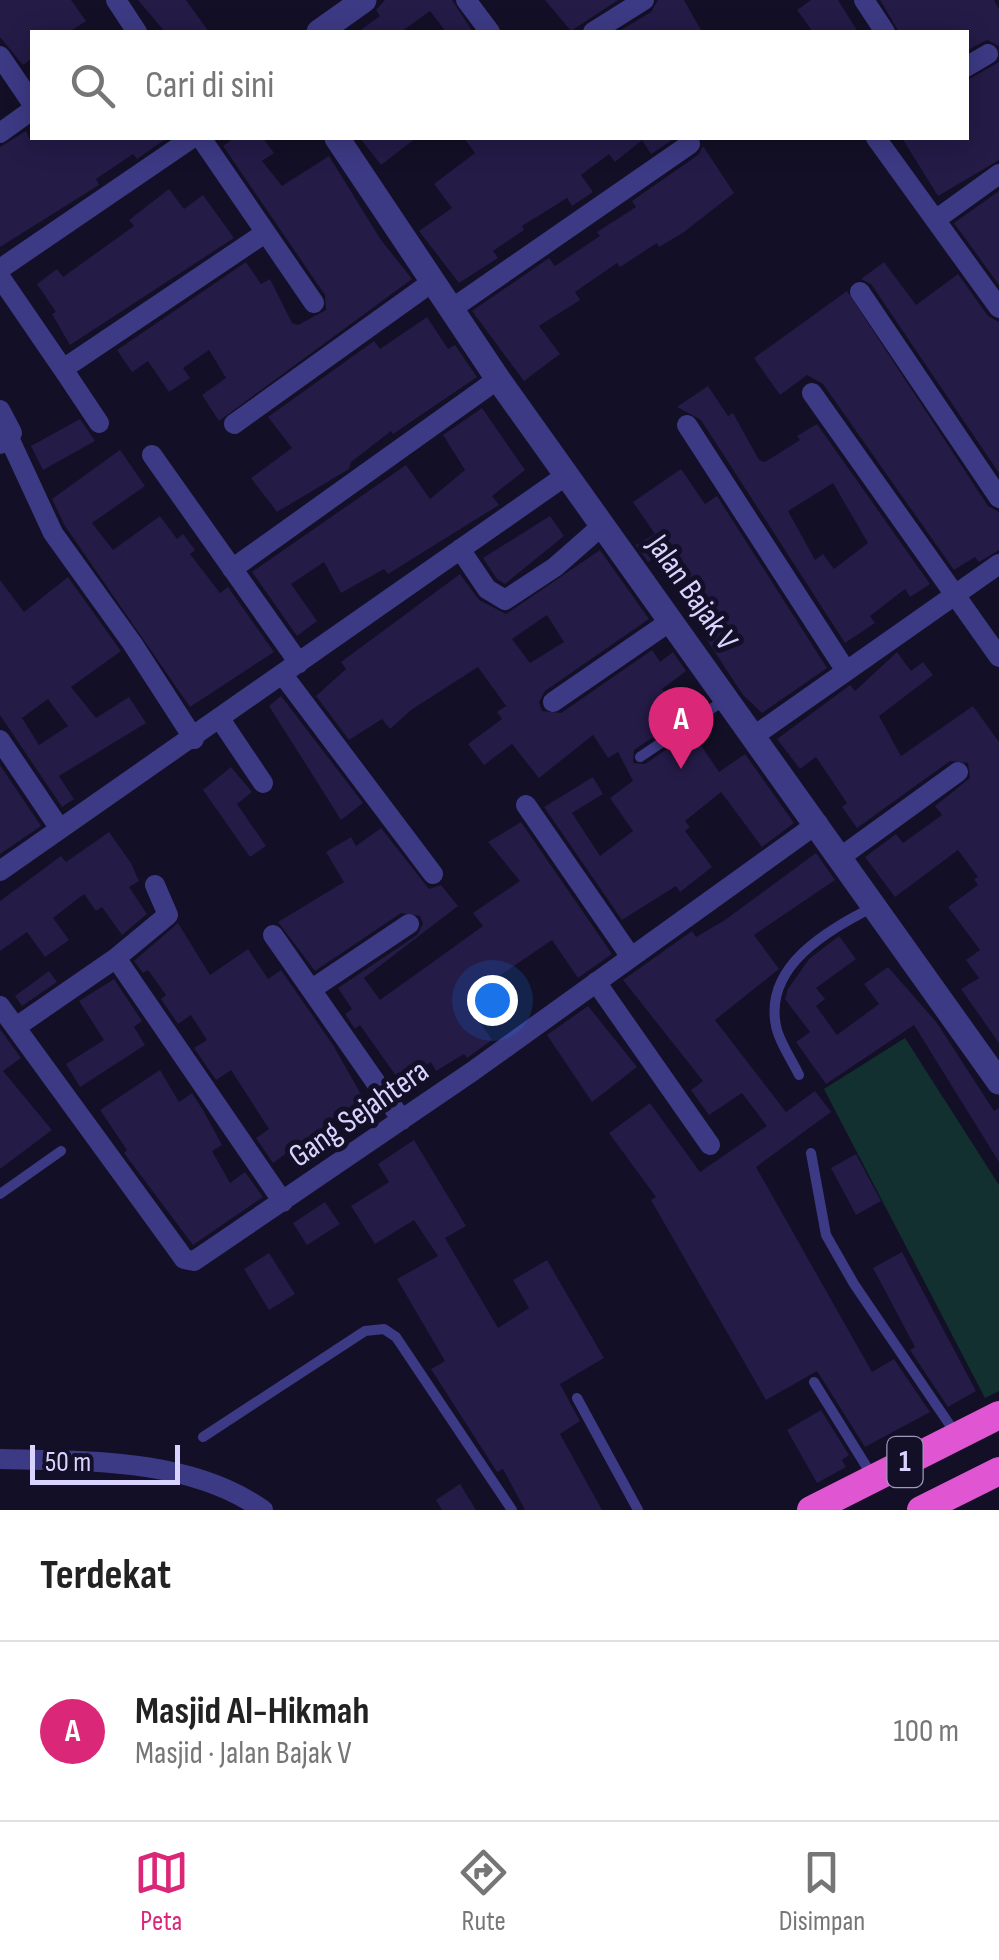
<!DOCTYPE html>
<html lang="id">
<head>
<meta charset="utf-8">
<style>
  :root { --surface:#fff; --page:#f6f6f6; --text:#222; --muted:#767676; --line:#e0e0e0; --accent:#db2777 }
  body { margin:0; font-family:"Sofia Sans Condensed",sans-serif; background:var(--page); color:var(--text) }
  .scale { position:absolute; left:30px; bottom:25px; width:150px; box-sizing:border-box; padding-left:10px; border:5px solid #d9d4ff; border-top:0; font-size:28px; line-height:35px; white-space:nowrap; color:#d9d4ff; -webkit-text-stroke:8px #130f26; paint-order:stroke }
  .you { position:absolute; left:492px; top:1000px; width:35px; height:35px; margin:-25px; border:8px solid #fff; border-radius:50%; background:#1a73e8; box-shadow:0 0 0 15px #1a73e833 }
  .badge { display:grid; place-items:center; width:65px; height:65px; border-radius:50%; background:var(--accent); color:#fff; font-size:32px; font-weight:700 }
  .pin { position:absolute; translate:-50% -82px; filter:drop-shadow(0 2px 5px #0008) }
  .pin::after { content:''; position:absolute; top:52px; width:35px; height:30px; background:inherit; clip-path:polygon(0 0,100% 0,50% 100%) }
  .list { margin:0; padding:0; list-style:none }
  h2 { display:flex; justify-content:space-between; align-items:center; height:130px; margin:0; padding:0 40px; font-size:42px }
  h2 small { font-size:32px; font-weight:400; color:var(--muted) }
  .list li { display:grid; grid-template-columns:65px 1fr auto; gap:30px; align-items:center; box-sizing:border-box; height:180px; padding:0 40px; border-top:2px solid var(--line) }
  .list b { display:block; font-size:38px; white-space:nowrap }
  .list p { margin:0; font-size:32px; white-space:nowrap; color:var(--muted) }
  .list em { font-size:32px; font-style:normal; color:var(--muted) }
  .icon { flex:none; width:55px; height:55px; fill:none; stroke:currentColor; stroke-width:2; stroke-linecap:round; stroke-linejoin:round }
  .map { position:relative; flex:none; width:999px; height:1510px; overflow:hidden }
  .search { position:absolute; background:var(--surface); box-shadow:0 5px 25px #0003; left:30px; right:30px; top:30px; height:110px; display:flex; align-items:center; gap:25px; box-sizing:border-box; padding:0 35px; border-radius:0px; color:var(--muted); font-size:38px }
  .sheet { height:310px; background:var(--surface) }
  nav { display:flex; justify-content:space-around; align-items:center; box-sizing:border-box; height:140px; border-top:2px solid var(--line); background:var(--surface); font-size:28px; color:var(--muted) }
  nav a { display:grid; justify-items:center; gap:5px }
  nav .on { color:var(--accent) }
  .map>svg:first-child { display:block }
  .green { fill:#12302f }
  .building { fill:#241b47; fill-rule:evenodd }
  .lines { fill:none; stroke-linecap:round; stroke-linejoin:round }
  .service { stroke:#3d3a85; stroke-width:10 }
  .minor { stroke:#3d3a85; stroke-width:20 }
  .tertiary { stroke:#3d3a85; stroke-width:25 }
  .trunk { stroke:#e055d1; stroke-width:28 }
  .labels { text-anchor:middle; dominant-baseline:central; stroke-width:10; stroke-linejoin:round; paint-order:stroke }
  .shield { fill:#130f26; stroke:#9e99be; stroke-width:2.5 }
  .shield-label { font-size:30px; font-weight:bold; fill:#d9d4ff }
  .street-label { font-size:32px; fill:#d9d4ff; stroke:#130f26 }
</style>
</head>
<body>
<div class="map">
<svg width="999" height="1510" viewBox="0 0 999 1510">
  <rect width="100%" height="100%" fill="#130f26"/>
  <path class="green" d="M905,1038L999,1185V1391L985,1398L824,1089Z"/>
  <path class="building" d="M0,0H71L86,21L69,32H32V58L23,65L0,37Z
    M138,0H186L209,32H165Z
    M385,0H452L473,32H446L430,11L401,32H358L380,16L376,10Z
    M545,0H618L571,31Z
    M658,0H684L702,32H618L651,12Z
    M811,0H838L858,32H813L797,10Z
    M880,0H994L999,9V46L987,40L966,51V32H899Z
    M999,62V160L938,196L902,138H966V81Z
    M26,131L29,138H167L137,159L133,154L96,179L99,185L0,247V147Z
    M234,138H263L274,153L262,161L282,186L329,156L381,240L412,279L219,421L202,395L226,378L209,350L183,368L190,378L169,392L148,361L132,372L117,350L246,262L261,284L270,279L292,323L298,325L326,310L325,295L223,146Z
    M360,138H416L381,165Z
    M464,138H675L651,154L642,140L615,162L609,154L581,175L593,192L572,206L567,198L522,226L524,230L493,251L498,258L459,283L419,231L452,208L434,184L475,153Z
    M703,146L734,193L684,232L659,247L657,243L620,267L617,263L575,292L580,300L539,326L560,354L524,381L472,311L549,258L555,266L600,236L597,232L636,207L632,201L698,155Z
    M169,189L184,209L203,195L234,238L70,345L52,314L56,312L37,284L57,269L63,277L134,226L129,220Z
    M999,191V285L954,223Z
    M884,262L916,305L958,274L988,316L999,322V473L871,284L861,279Z
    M847,291L988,506L999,512V550L979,562L975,557L954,570L823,384L807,375L780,395L754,358Z
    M427,317L448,349L455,345L477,377L393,434L391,431L351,462L349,469L277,512L251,478L292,448L268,417L374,341L380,349Z
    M708,386L728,416L733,413L759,460L765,462L800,440L797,436L817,424L930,584L910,597L905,589L870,616L875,623L845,643L701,420L677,407ZM833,483L868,543L834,569L823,554L815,560L788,511Z
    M482,408L525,470L492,496L499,505L388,574L384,569L341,593L324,562L291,584L317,621L297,636L252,572L406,465L430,499L465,470L443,435Z
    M80,419L95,441L43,470L31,446Z
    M120,450L145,486L92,523L113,550L160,516L177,539L183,534L195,550L190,554L220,593L228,587L274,652L190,707L65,526L52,499Z
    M681,469L705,504L717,496L827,668L762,713L743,695L705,637L711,632L685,597L696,589L666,551L648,562L636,545L655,534L633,502Z
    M550,516L564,536L505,584L497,579L483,558Z
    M600,550L649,619L545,691L539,702L542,711L561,713L652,650L660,662L673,652L686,671L662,689L682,718L634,750L633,763L645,764L692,732L719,772L745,754L794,823L762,847L721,792L685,821L690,827L685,831L712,867L680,892L676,886L622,920L544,807L593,777L603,794L572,813L600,856L633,831L610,798L633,781L618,752L608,758L593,735L539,778L512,744L484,765L468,744L502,719L497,712L506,706L478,667L411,710L390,729L382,719L349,740L316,696L346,669L341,662L460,574L479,600L506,614ZM547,615L564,642L530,663L512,639Z
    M68,577L121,651L71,687L96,718L129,697L146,723L59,776L74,799L62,807L0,715V580L24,612ZM48,699L68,726L39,745L22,718Z
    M897,652L911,671L923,662L933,675L879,716L901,756L973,706L999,742V1043L961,989L979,978L966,960L980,950L948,907L978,885L974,879L978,877L958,850L895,897L865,857L896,834L903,843L942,815L935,806L970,778L968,763L950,761L857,828L842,807L847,803L816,757L800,769L777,739L850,685L855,691Z
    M281,696L363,803L341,820L269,706Z
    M0,765L41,826L0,854Z
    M231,767L252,792L237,804L266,846L250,857L203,790Z
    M521,822L612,954L578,978L552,940L499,976L506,986L472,1011L492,1040L467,1058L464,1054L436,1071L431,1062L401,1083L360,1025L355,1029L345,1014L352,1009L338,988L417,935L423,924L420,916L401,913L315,971L278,922L344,882L326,852L351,837L356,846L381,828L429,889L441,885L458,906L364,978L380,1000L483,926L473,913L520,881L488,842Z
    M109,832L131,863L139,881L129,887L147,914L122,935L102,907L96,911L84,894L53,918L69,940L45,957L27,932L0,951V901L61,856L66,862Z
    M816,853L835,880L754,935L779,969L715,1020L786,1112L815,1091L831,1112L756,1167L872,1372L894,1359L930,1412L865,1447L817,1371L766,1400L651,1200L656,1197L609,1133L650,1103L700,1172L767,1126L742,1093L709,1115L691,1090L703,1081L623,980L692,931L696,937L725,920Z
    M178,923L210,975L248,949L268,979L281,970L333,1045L371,1112L333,1138L339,1146L301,1171L288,1152L273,1163L256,1138L269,1129L231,1070L216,1080L194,1048L207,1040L191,1015L178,1024L161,999L166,995L148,970L143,973L134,961Z
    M839,936L856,959L816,988L825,999L816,1006L837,1035L879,1004L864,984L888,967L937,1023L994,1111L999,1108V1162L914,1025L826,1084L796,1042L810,1032L785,999L788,989L809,959Z
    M49,971L57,982L22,1006L15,996Z
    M114,979L142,1021L134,1027L145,1045L80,1087L66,1064L104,1040L79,1001Z
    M588,1006L637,1067L592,1102L547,1035Z
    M0,1029L21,1058L3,1071L52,1130L0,1169Z
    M160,1070L179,1102L192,1093L203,1110L222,1145L212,1151L230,1183L245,1172L263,1197L193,1245L124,1153L127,1150L100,1110Z
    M414,1140L466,1226L445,1238L498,1328L529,1308L513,1280L547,1260L604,1358L560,1384L580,1421L560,1434L602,1510H525L503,1469L497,1472L431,1369L445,1361L397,1279L438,1256L414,1220L375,1244L351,1206L389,1182L378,1164Z
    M856,1154L881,1201L856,1215L831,1168Z
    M325,1202L340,1224L307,1245L293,1223Z
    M902,1252L976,1391L948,1407L910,1350L915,1347L873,1268Z
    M269,1253L295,1294L269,1310L244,1269Z
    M821,1410L849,1455L842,1460L846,1467L817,1483L787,1430Z
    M460,1484L476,1510H442L436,1500Z"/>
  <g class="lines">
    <path class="service" d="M640,757L726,699
      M799,1075C792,1060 779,1042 776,1026C764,966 827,931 871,908
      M811,1153L826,1235L854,1284L956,1434
      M0,1194L61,1151
      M814,1382L873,1477
      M577,1398L638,1510
      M203,1437L365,1331L384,1329L396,1337L512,1510"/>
    <path class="minor" d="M116,0L137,32
      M466,0L490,32
      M864,0L885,32
      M593,32L644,0
      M0,56L32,103
      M966,67L988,54
      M0,133L32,110
      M201,138L314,303
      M876,138L999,308
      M938,218L999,174
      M0,269L192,138
      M0,277L63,369L265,233
      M860,292L999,498
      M450,310L690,144
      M63,369L99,423
      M812,393L999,657
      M0,410L12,433L0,444
      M234,424L432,282
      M687,425L846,671
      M9,438L53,533L132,643L194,739
      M152,455L299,663
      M460,549L487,589L505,600L555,567L604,524
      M232,569L498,379
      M283,675L433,874
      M553,702L672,620
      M220,719L263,783
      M754,736L999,564
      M0,740L60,829
      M526,805L631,957
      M842,856L958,772
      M0,871L568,474
      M273,935L402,1120
      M116,958L168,915L155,885
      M596,982L710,1145
      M312,989L409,924
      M0,1006L177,1249L184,1259L194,1261L473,1071L818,823
      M16,1027L116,958L283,1202
      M0,1459C86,1461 190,1458 263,1510"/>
    <path class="tertiary" d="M319,32L364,0
      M337,138L498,379L999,1082"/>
    <path class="trunk" d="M811,1510L999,1415
      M921,1510L999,1471"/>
  </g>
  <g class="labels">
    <rect class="shield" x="887.5" y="1437" width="35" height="50" rx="8"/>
    <g class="shield-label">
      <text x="905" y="1462">1</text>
    </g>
    <g class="street-label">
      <text transform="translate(692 593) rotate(55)">Jalan Bajak V</text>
      <text transform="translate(359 1114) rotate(-35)">Gang Sejahtera</text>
    </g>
  </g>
</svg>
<div class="scale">50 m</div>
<div class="you"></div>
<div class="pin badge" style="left:681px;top:769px">A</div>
<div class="search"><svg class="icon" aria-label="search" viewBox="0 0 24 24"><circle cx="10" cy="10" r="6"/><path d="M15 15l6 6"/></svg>Cari di sini</div>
</div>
<section class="sheet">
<h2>Terdekat<small></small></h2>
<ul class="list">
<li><span class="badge">A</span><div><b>Masjid Al-Hikmah</b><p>Masjid · Jalan Bajak V</p></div><em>100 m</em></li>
</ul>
</section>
<nav>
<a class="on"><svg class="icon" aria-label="map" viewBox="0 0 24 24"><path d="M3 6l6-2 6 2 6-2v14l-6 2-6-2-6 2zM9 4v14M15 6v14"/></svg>Peta</a>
<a><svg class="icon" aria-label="directions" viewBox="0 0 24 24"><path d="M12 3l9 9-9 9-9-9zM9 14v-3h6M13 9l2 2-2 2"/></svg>Rute</a>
<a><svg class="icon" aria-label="saved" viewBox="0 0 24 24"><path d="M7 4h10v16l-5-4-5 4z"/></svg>Disimpan</a>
</nav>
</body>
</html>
